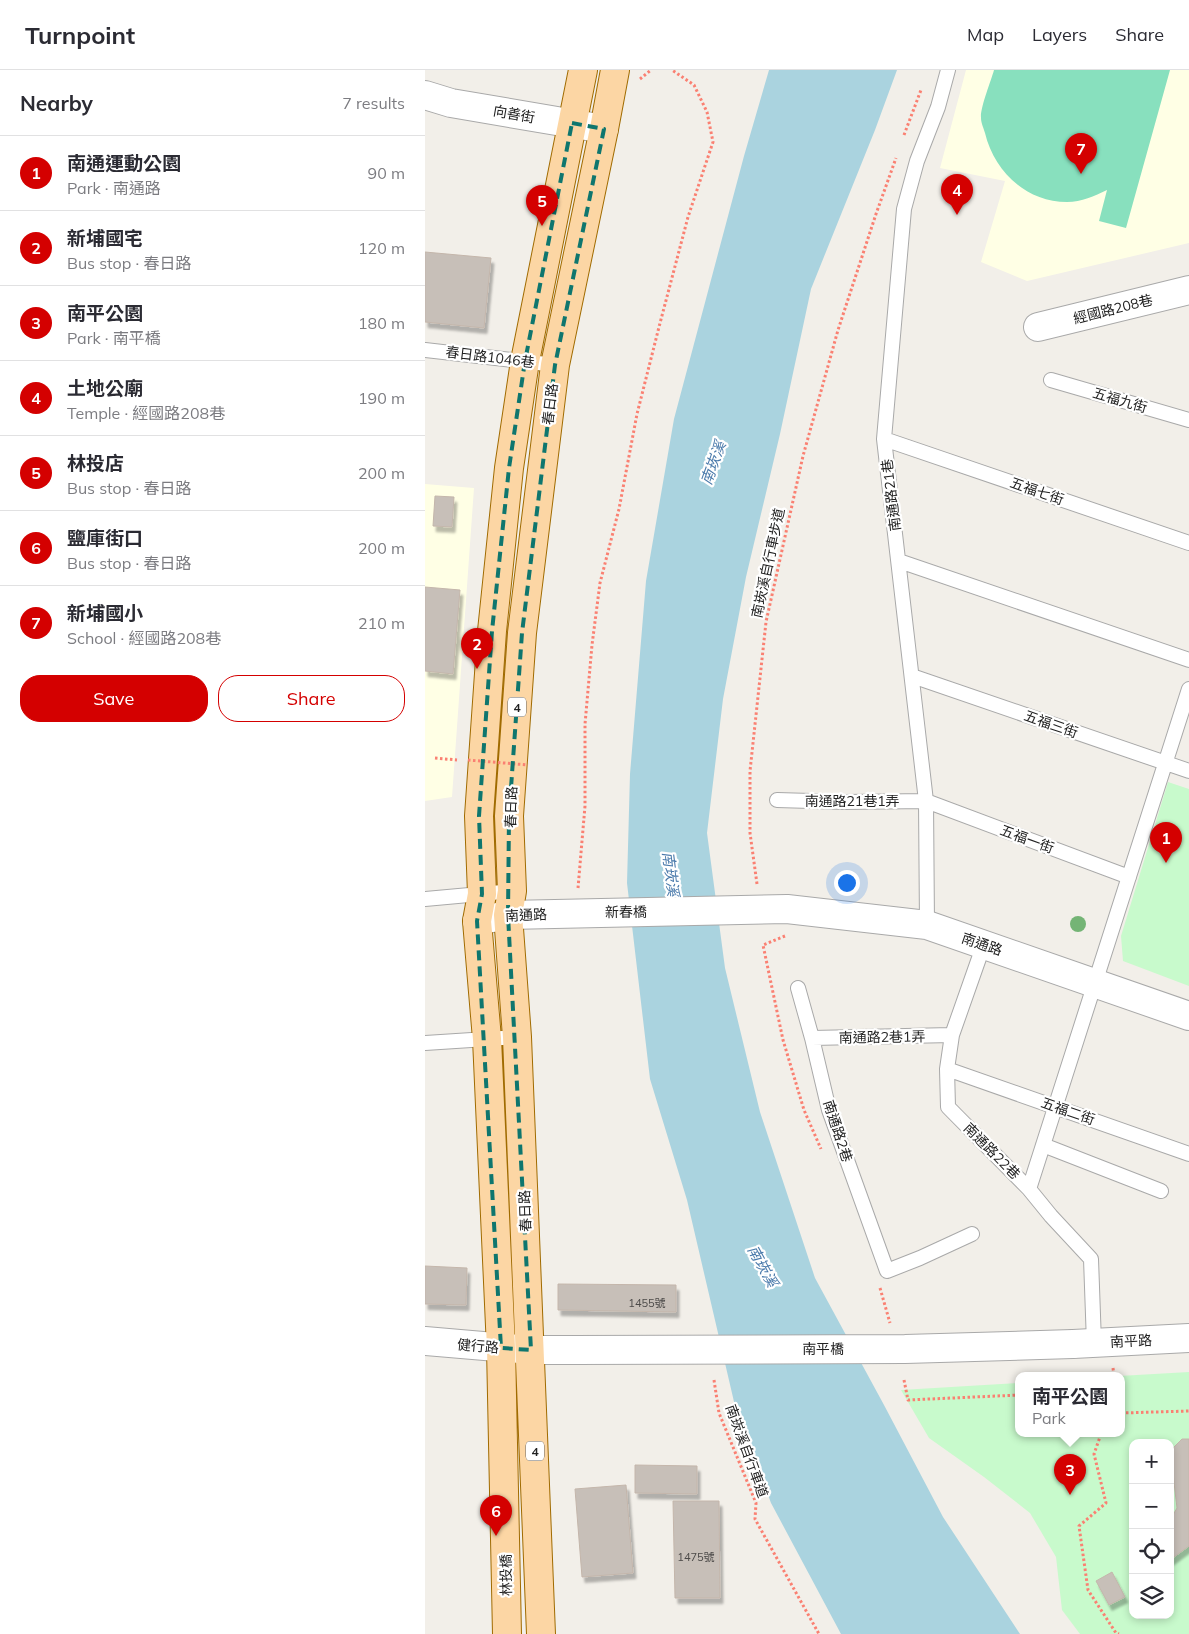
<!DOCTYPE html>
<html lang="en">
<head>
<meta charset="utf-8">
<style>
  :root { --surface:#fff; --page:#f2f2f3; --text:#2b2b33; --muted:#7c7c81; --line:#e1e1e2; --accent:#d40000 }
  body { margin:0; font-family:Mulish,"Noto Sans TC",sans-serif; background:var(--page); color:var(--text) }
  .controls { position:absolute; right:15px; bottom:15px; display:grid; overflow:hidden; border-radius:10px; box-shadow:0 2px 8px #0003 }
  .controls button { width:45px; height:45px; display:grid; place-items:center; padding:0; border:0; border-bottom:1px solid var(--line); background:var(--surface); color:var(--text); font:25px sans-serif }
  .you { position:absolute; left:421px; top:812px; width:18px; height:18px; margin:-12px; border:4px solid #fff; border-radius:50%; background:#1a73e8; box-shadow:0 0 0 8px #1a73e833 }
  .badge { display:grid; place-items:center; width:32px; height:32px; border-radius:50%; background:var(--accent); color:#fff; font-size:16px; font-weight:700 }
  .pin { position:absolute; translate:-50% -41px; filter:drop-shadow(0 1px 2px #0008) }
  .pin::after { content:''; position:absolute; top:26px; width:18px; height:15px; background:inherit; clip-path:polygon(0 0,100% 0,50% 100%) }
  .popup { position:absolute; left:590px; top:1302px; width:110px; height:65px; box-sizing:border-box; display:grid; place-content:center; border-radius:10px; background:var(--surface); filter:drop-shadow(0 1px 4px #0005); font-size:16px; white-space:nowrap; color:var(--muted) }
  .popup b { font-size:19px; color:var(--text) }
  .popup::after { content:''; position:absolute; left:50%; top:100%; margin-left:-10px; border:10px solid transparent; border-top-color:var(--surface) }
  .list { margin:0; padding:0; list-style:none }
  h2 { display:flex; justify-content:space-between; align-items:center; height:65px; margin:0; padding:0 20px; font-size:21px }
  h2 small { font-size:16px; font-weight:400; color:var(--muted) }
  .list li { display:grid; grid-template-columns:32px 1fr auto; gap:15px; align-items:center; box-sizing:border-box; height:75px; padding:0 20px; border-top:1px solid var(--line) }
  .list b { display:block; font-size:19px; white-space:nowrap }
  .list p { margin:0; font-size:16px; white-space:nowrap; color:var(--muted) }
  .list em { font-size:16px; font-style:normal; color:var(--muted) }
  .actions { display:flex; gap:10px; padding:15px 20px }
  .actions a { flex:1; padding:11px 0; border:1px solid var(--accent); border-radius:20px; text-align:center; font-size:18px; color:var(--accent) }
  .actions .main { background:var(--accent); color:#fff }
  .icon { flex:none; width:28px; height:28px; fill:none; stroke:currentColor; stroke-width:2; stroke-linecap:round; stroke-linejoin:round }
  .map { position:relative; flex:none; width:764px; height:1564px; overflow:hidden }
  header { display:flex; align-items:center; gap:30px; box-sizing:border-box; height:70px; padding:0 25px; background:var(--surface); border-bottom:1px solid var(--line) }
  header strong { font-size:24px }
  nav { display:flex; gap:28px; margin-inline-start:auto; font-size:18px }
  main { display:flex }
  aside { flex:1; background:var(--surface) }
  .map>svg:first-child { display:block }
  .education { fill:#ffffe5 }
  .park { fill:#c8facc; fill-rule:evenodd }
  .pitch { fill:#88e0be }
  .water { fill:#aad3df }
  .building { fill:#c7bfb8; stroke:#c4b6ab; filter:url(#shadow) }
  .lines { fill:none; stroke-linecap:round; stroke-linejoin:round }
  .service-casing { stroke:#a9a9a9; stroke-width:16 }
  .minor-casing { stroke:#a9a9a9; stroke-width:30 }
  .primary-casing { stroke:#a06b00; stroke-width:30 }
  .path { stroke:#fa8072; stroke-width:3; stroke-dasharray:2.5 2.5; stroke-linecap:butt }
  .service { stroke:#fff; stroke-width:14 }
  .minor { stroke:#fff; stroke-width:28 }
  .primary { stroke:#fcd6a4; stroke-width:28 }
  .minor-bridge-casing { stroke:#a9a9a9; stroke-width:30; stroke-linecap:butt }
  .path-bridge { stroke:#fa8072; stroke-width:3; stroke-dasharray:2.5 2.5; stroke-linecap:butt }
  .minor-bridge { stroke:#fff; stroke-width:28 }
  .tree { fill:#74b475 }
  .marked { fill:none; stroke:#0f766e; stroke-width:4; stroke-dasharray:10 6; stroke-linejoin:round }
  .labels { text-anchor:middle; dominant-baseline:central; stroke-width:4.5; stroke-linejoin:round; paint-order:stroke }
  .number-label { font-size:11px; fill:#4b4948 }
  .shield { fill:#fff; stroke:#646464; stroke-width:1 }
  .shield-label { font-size:12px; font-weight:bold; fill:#222 }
  .street-label { font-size:14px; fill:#222; stroke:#fff }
  .water-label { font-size:15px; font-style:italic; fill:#4a7aab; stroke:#fff }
</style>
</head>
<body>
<header>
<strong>Turnpoint</strong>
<nav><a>Map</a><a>Layers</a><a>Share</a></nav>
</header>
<main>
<aside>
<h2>Nearby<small>7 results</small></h2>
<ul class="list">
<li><span class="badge">1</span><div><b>南通運動公園</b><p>Park · 南通路</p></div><em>90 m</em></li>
<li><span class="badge">2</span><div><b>新埔國宅</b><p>Bus stop · 春日路</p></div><em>120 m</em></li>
<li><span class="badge">3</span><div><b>南平公園</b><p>Park · 南平橋</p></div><em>180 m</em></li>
<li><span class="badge">4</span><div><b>土地公廟</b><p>Temple · 經國路208巷</p></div><em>190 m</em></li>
<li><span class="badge">5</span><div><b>林投店</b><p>Bus stop · 春日路</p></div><em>200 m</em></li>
<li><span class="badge">6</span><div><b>鹽庫街口</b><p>Bus stop · 春日路</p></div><em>200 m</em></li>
<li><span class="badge">7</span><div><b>新埔國小</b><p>School · 經國路208巷</p></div><em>210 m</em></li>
</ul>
<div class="actions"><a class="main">Save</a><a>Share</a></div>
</aside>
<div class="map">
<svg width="764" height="1564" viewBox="0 0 764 1564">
  <defs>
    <filter id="shadow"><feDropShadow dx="3" dy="5.5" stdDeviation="1" flood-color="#0004"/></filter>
  </defs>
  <rect width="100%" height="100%" fill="#f2efe9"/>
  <path class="education" d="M541,0H764V173L602,211L556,192L580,111L515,98Z
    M0,414L49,418L27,727L0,731Z"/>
  <path class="park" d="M743,712L764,719V916L698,891L696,866Z
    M764,1302V1564H655L637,1540L631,1487L605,1443L559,1407L504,1368L476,1320L594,1313V1364H696V1306H694ZM708,1373H745V1545H708Z"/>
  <path class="pitch" d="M569,0H745L701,158L674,151L682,120C669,126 657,132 642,132C601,132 569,101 560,63C559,59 556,53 556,48C555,38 566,11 569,0Z"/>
  <path class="water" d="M344,0H472L450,60L386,219L355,364L321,507L298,629L282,763L300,898L335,1042L390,1208L459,1335L518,1447L595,1564H416L346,1433L310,1336L262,1130L225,1009L202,813L205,704L221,511L249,349L319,86Z"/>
  <path class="building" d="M0,182L66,188L59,258L0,252Z
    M10,426L29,427L27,457L8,456Z
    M0,517L35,520L28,604L0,601Z
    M0,1196L42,1198L41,1235L0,1234Z
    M133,1214L251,1215V1242L133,1240Z
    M757,1369H764V1476L745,1490V1450L752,1438L746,1387L747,1379Z
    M210,1395L272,1396V1424L210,1423Z
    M201,1415L208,1503L157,1507L150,1419Z
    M248,1431H294L295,1528H250Z
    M687,1502L700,1527L684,1535L671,1511Z"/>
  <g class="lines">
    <g class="service-casing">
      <path id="service" d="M0,280L130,295
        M626,310L764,350
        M459,369L764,473
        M474,491L764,590
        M487,606L764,701
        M352,730L420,732L501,731L704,807
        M0,829L87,821
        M502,855L501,731L459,369L479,139L492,91L513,37L523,0
        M559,874L527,965L522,999L523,1037L604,1119L626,1146L666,1189L669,1273
        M373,918L387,968L404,1040L462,1201L495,1188L547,1164
        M387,968L527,965
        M0,973L92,967
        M522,999L764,1084
        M618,1075L736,1121
        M604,1119L764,619"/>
    </g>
    <g class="minor-casing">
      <path id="minor" d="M0,25L26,33L179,59
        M613,257L764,220
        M52,851L83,845L362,839L502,855L764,946
        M0,1271L106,1280H148
        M648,1274L764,1268"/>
    </g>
    <g class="primary-casing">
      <path id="primary" d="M82,1564L76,1278L62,969L52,851L57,824L54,746L67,561L84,398L100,291L158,0
        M116,1564L92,967L83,845L87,821L84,746L97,563L130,295L179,59L190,0"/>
    </g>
    <path class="path" d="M215,9L226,0
      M479,65L496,20
      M10,688L32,690
      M332,814L325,763V701L341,552L378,386L413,260L451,144L471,88
      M153,818L160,736V654L167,575L175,513L194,439L212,344L234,257L263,147L288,72L282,42L269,15L247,0
      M360,866L338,875L358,970L379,1040L396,1079
      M455,1218L465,1253
      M688,1298L689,1306
      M289,1310L294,1343L331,1433L330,1449L394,1564
      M479,1310L483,1330L594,1325
      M696,1343L764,1341
      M676,1364L669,1384L681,1433L654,1456L663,1520L691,1563L694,1564"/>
    <use href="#service" class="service"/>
    <use href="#minor" class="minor"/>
    <use href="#primary" class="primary"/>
    <g class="minor-bridge-casing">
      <path id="minor-bridge" d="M148,1280L480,1279L648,1274"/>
    </g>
    <path class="path-bridge" d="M43,690L103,695"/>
    <use href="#minor-bridge" class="minor-bridge"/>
  </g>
  <circle class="tree" cx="653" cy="854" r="8"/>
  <path class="marked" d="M147,53L179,59L130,295L97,563L84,746L83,845L106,1280L76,1278L52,851L57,824L54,746L67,561L84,398L100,291Z"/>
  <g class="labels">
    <g class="number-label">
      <text x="222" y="1233">1455號</text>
      <text x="271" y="1487">1475號</text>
    </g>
    <g class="shield">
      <rect x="83" y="627.5" width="18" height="19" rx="4"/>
      <rect x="101" y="1371.5" width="18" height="19" rx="4"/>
    </g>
    <g class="shield-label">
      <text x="92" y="637">4</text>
      <text x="110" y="1381">4</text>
    </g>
    <g class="street-label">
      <text transform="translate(89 44) rotate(10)">向善街</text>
      <text transform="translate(688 239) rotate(-14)">經國路208巷</text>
      <text transform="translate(65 287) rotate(7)">春日路1046巷</text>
      <text transform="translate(695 330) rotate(16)">五福九街</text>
      <text transform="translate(125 334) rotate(-83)">春日路</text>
      <text transform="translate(612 421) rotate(19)">五福七街</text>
      <text transform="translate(466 425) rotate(-97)">南通路21巷</text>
      <text transform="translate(343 493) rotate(-78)">南崁溪自行車步道</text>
      <text transform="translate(626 654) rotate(19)">五福三街</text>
      <text x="427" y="731">南通路21巷1弄</text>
      <text transform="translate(86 737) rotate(-88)">春日路</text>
      <text transform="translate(602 769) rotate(20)">五福一街</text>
      <text transform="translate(201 842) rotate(-1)">新春橋</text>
      <text transform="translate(101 845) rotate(-3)">南通路</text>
      <text transform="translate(557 874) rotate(19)">南通路</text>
      <text transform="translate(457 967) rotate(-1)">南通路2巷1弄</text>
      <text transform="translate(643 1041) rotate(19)">五福二街</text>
      <text transform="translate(413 1061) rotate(72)">南通路2巷</text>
      <text transform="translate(567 1081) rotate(45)">南通路22巷</text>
      <text transform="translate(100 1141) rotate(-92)">春日路</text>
      <text transform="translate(706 1271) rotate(-3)">南平路</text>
      <text transform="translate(53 1276) rotate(5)">健行路</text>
      <text x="398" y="1279">南平橋</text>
      <text transform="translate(322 1381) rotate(70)">南崁溪自行車道</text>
      <text transform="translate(81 1505) rotate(-91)">林投橋</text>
    </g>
    <g class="water-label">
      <text transform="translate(288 393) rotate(-70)">南崁溪</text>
      <text transform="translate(246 804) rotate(83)">南崁溪</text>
      <text transform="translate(338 1196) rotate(61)">南崁溪</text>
    </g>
  </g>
</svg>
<div class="controls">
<button>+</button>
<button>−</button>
<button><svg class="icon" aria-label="locate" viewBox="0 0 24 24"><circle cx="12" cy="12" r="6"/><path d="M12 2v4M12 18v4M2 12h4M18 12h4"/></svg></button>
<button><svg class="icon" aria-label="layers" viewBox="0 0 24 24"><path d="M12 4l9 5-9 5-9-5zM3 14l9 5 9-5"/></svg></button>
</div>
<div class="you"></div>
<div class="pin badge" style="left:741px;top:793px">1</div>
<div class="pin badge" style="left:52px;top:599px">2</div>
<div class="pin badge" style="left:645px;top:1425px">3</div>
<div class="popup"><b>南平公園</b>Park</div>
<div class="pin badge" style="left:532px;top:145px">4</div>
<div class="pin badge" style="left:117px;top:156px">5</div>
<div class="pin badge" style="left:71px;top:1466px">6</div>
<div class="pin badge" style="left:656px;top:104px">7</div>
</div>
</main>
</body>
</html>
